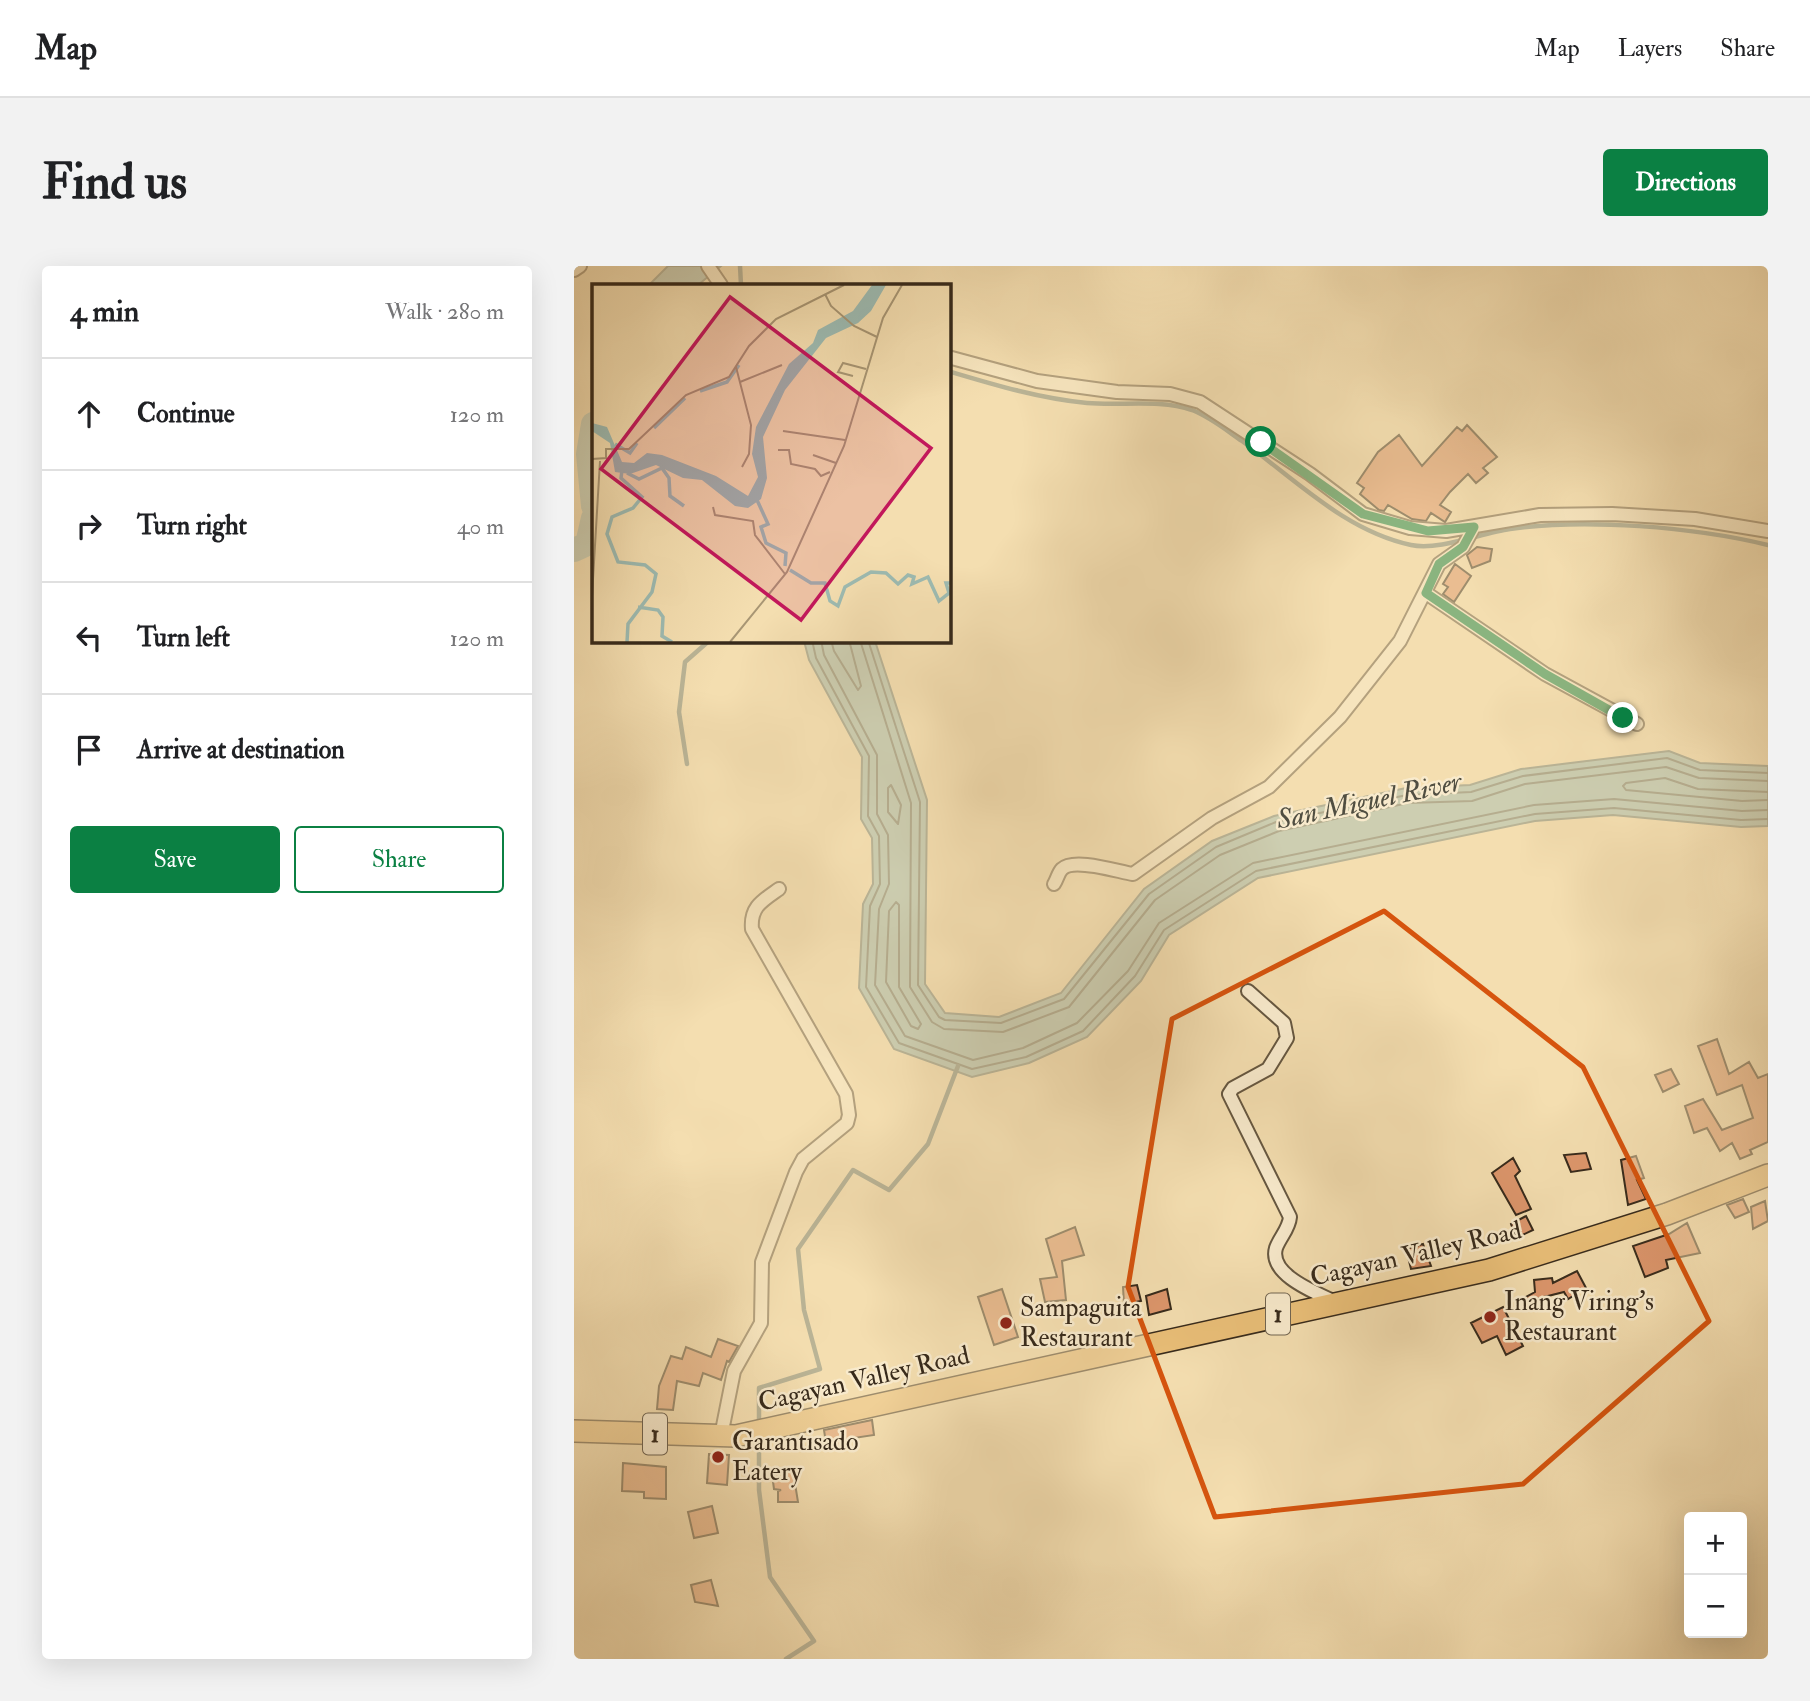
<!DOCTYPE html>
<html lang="en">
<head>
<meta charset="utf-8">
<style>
  :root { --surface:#fff; --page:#f2f2f2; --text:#202124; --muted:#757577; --line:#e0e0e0; --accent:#0b8043 }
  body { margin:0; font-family:"IM FELL Double Pica",serif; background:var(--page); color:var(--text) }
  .controls { position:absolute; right:21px; bottom:21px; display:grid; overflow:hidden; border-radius:7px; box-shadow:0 7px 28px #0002 }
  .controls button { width:63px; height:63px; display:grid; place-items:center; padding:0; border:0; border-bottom:2px solid var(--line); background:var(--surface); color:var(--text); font:35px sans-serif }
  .stop { position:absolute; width:21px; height:21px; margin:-16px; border:5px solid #0b8043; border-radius:50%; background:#fff }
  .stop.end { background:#0b8043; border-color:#fff; box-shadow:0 2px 7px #0008 }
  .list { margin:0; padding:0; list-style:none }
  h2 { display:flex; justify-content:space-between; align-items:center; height:91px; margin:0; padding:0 28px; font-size:30px }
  h2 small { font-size:23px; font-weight:400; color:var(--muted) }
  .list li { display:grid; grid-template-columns:46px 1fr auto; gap:21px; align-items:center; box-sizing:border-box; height:112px; padding:0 28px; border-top:2px solid var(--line) }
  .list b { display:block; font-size:26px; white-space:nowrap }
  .list em { font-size:23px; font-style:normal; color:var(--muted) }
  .actions { display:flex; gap:14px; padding:21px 28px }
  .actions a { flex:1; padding:16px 0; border:2px solid var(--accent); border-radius:7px; text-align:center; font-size:24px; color:var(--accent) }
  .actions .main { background:var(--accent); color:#fff }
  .icon { flex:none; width:38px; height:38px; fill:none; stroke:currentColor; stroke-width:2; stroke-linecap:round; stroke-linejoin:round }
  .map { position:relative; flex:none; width:1194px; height:1393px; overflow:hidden; border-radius:7px }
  header { display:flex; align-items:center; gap:42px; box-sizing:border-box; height:98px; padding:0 35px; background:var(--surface); border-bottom:2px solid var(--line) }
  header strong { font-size:33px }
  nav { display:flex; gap:38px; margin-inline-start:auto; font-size:24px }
  .intro { display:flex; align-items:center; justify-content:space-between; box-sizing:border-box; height:168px; padding:0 42px }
  h1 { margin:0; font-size:49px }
  .button { padding:18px 32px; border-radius:7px; background:var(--accent); color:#fff; font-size:24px; font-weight:700 }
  main { display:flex; gap:42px; padding:0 42px }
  aside { flex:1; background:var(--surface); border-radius:7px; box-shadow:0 7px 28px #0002 }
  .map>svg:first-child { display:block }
  .water { fill:#9dbbb2; stroke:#748176; stroke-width:2 }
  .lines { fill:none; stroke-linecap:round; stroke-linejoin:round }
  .shore { stroke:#6a7266; stroke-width:2 }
  .stream { stroke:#748176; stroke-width:4.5 }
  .river { stroke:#9dbbb2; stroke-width:24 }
  .building { fill:#dd966c; stroke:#372a1b; stroke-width:2 }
  .street-casing { stroke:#665740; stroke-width:16 }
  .highway-casing { stroke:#372a1b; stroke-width:24 }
  .street { stroke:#f8eacc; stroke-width:12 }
  .highway { stroke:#eabf78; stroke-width:21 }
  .route { stroke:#0b8043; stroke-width:9 }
  .marked { fill:none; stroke:#d6540e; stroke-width:5; stroke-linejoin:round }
  .poi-dot { fill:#8f2418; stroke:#f8eacc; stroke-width:2.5 }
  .labels { text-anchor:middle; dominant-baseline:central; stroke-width:5; stroke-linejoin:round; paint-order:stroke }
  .shield { fill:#f8eacc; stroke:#716450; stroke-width:2 }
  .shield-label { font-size:24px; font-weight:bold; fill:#372a1b }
  .street-label { font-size:26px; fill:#372a1b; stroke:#f8eacc }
  .poi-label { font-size:26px; fill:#372a1b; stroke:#f8eacc; text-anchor:start }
  .water-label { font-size:28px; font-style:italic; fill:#504e41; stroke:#f8eacc }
  .inset-river { fill:none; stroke:#9dbbb2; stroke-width:3.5 }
  .inset-road { fill:none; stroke:#a89674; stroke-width:2 }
  .view { fill:#c2185b; fill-opacity:0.15; stroke:#c2185b; stroke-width:3.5 }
  .inset-edge { fill:none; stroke:#372a1b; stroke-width:3.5 }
</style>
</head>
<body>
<header>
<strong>Map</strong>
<nav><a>Map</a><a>Layers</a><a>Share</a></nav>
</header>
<div class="intro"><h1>Find us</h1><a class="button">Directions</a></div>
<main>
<aside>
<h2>4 min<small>Walk · 280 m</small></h2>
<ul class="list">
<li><svg class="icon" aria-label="ahead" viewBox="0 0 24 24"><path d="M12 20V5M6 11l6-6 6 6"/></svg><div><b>Continue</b></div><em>120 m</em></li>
<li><svg class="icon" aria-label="right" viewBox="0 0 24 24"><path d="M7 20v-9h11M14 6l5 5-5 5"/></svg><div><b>Turn right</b></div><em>40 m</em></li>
<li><svg class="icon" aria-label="left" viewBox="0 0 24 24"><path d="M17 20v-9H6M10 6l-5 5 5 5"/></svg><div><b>Turn left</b></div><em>120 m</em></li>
<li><svg class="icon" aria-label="arrive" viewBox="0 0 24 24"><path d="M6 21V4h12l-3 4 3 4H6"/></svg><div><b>Arrive at destination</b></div></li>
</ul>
<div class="actions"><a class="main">Save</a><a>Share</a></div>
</aside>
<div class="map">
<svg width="1194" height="1393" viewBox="0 0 1194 1393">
  <rect width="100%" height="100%" fill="#f4deb0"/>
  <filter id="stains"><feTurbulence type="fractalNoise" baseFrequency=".00286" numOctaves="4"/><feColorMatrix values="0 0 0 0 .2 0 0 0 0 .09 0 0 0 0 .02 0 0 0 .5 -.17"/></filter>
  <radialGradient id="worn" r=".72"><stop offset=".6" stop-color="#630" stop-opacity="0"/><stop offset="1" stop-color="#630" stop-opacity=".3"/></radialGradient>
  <path class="water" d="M94,0H147L124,19H75Z
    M230,375H301L353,534L351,718L371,747L425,751L487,727L570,623L638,575L700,550L832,522L896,519L947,503L1095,485L1126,497L1194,500V560L1167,561L1039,549L961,555L684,612L595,669L567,715L513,771L455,797L398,811L320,783L285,722L289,638L299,618L298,572L287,553L288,491L235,394Z"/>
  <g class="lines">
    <path class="shore" d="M238,374L242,392L295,490L294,550L305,570L306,618L296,640L292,721L325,777L398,803L452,791L509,765L561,710L590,664L682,605L961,548L1040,542L1167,554L1194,553
      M247,374L250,389L303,489V548L314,569L315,618L305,643L301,719L331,770L399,794L449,782L503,757L554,705L585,657L679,597L960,539L1040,533L1168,545L1194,544
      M257,374L260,385L284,424L287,420L275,374
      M286,374L337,537L336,721L358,756L370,763L429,766L495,741L581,634L646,589L705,565L834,537L898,535L951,518L1092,501L1125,512L1194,515
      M294,374L346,536L344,719L365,751L371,754L427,757L490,733L575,628L642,581L702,556L833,529L897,526L949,510L1093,492L1126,504L1194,507
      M317,519L327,539L324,558L314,546V522Z
      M1194,526L1124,523L1091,512L1052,517L1049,520L1052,524L1168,535L1194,534
      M322,636L325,639V721L347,758L344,763L337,760L312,716L315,645Z"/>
    <path class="stream" d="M166,0L167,19
      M374,105C421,119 464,132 513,137C548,140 585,133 618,144C636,151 652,164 668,175C721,213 771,265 837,279C865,285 907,267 936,263C1011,252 1120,261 1194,279
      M113,498L105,446L111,396L136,374
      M185,1160V1122L246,1103L230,1044L224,983L279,904L315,924L354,878L384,800
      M185,1172V1224L196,1311L240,1375L212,1393"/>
    <path class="river" d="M19,158L14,188L19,240
      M0,284L13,278L19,252"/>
  </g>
  <path class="building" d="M893,159L923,191L909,202L914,207L902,217L894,208L876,226L866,239L877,246L871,256L857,247L852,255L838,253L814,239L810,245L805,244L786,228L790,222L783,217L804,186L825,169L848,200L883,161L888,165Z
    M903,281L918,283L916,295L898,302L893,289Z
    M881,298L897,310L880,336L869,328L874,321L869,318Z
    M1143,773L1155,808L1175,796L1184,812L1194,808V876L1176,884L1178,888L1166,893L1158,877L1146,885L1133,862L1120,867L1111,840L1129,833L1148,864L1179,852L1168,819L1143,829L1124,780Z
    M1097,803L1105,818L1089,826L1081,809Z
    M1012,887L1017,903L997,906L990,889Z
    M1062,890L1070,912L1063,914L1072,933L1054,939L1047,894Z
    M939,892L946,905L941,910L957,943L942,949L918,907Z
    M1169,933L1175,946L1161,952L1153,939Z
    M1191,935L1194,955L1179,963L1177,941Z
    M952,950L959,964L942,972L937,958Z
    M1113,957L1126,987L1092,994L1094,1002L1071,1011L1059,980L1095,968Z
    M501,961L510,989L488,995L492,1034L471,1036L466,1013L483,1011L472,973Z
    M849,978L857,1000L837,1003L832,983Z
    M1003,1005L1012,1022L994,1033L990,1026L954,1035L952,1031L961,1026L960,1014L978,1012L979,1017Z
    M563,1019L567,1035L550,1038L549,1021Z
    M428,1023L444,1071L420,1079L404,1031Z
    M593,1023L597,1043L575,1049L572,1030Z
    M929,1041L949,1080L932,1089L923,1070L908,1077L897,1057Z
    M144,1073L164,1080L155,1096L153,1095L147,1114L129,1107L125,1120L103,1115L99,1144L83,1143L85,1120L97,1090L108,1093L112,1081L137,1091Z
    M298,1154L300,1169L273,1173L275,1181L253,1184L250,1164Z
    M135,1188L155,1189L153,1219L133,1217Z
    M49,1197L92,1201V1233L70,1232V1226L48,1225Z
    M219,1205L224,1236H204V1225L207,1224L200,1223L198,1208Z
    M138,1240L144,1267L120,1272L114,1246Z
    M137,1314L144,1340L121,1336L117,1319Z"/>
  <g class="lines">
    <g class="street-casing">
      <path id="street" d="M134,0L147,19
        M0,4L6,0
        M374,91L463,115L543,126L596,128L626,136L736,208L789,248L836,262L872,265L966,249L1038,248L1121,253L1194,265
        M852,327L971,408L1063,458
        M480,618C483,614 484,607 488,603C500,591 545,606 559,608L638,552L695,521L766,451L826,375L865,298L889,281L900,261
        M674,725L710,757L713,772L694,803L659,822L655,828L716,951C715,963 706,971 702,982C694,1009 743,1027 761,1036
        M147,1170L160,1105L187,1057L188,996L222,906L229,893L273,857L275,849L272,828L178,663C176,641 188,635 205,623"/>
    </g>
    <g class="highway-casing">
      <path id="highway" d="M0,1165L162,1170L915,1004L1093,948L1194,909"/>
    </g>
    <use href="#street" class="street"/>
    <use href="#highway" class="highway"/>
  </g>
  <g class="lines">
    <path class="route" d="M687,176L789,248L854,265L900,261L889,281L865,298L852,327L971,408L1049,452"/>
  </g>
  <path d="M0 0H1194V1393H0ZM810,645L1009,801L1135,1055L949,1218L641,1251L554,1021L598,753Z" fill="#f4deb0" fill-opacity=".55" fill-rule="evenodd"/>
  <path class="marked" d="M810,645L1009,801L1135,1055L949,1218L641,1251L554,1021L598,753Z"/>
  <g class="poi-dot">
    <circle cx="916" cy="1051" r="7"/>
    <circle cx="432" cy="1057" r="7"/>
    <circle cx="144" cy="1191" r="7"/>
  </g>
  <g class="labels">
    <g class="shield">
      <rect x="692" y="1027.5" width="24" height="41" rx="5"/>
      <rect x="69" y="1147.5" width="24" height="41" rx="5"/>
    </g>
    <g class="shield-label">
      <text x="704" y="1048">1</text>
      <text x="81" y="1168">1</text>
    </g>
    <g class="street-label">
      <text transform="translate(842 988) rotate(-13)">Cagayan Valley Road</text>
      <text transform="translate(290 1113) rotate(-13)">Cagayan Valley Road</text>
    </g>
    <g class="poi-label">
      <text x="930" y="1036">Inang Viring's<tspan x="930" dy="30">Restaurant</tspan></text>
      <text x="446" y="1042">Sampaguita<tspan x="446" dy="30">Restaurant</tspan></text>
      <text x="158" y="1176">Garantisado<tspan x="158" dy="30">Eatery</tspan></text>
    </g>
    <g class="water-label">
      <text transform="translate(795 535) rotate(-12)">San Miguel River</text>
    </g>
  </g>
  <g transform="translate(18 18)">
    <rect width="359" height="359" fill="#f4deb0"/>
    <path d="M280,1H294L279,27L266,39L234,54L193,106L171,153L175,194L169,215L156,224L143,222L110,196L91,194L64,181L38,190L23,188L18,159L0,147V139L15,143L30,178L42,179L55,169L70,171L124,192L156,212L166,193L160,170L164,143L197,80L221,59L226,46L261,27Z" fill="#9dbbb2"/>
    <path class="inset-river" d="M108,107L135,98L147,81M62,144L93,114M23,160L38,169L45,159M30,186L29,194L50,213L41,224L20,233L15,250L26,278L53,281L64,290L60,308L36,340L35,358M35,189L47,195L70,184L77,194L78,212L92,222M165,216L176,240L169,243L174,259L194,269L193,282M198,286L219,299H233L238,317L246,322L253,303L279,288L294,289L306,300L316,291L322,293L320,300L336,293L347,317L357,309L354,299H359M46,323L66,326L71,333L70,352L80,358"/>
    <path class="inset-road" d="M233,10L239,22L262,42L285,53M144,83L159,141L157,170L150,183M261,92L246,88L251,79L274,85M148,98L190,81M191,147L253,156M186,166H197L199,180L223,185L229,192L238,188M221,171L244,179M0,175L14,174V165H37L94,111L137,93L157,62L184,35L252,1M121,223L123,231L161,237L163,251L193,290M0,312L8,177M138,358L195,288L252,162L291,34L310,1"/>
    <path class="view" d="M138,13L339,164L209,336L9,185Z"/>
    <rect width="359" height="359" class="inset-edge"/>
  </g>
  <rect width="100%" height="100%" filter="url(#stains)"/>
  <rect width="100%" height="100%" fill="url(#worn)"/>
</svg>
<div class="controls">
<button>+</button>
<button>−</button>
</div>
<div class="stop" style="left:687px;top:176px"></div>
<div class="stop end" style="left:1049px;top:452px"></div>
</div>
</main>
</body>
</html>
